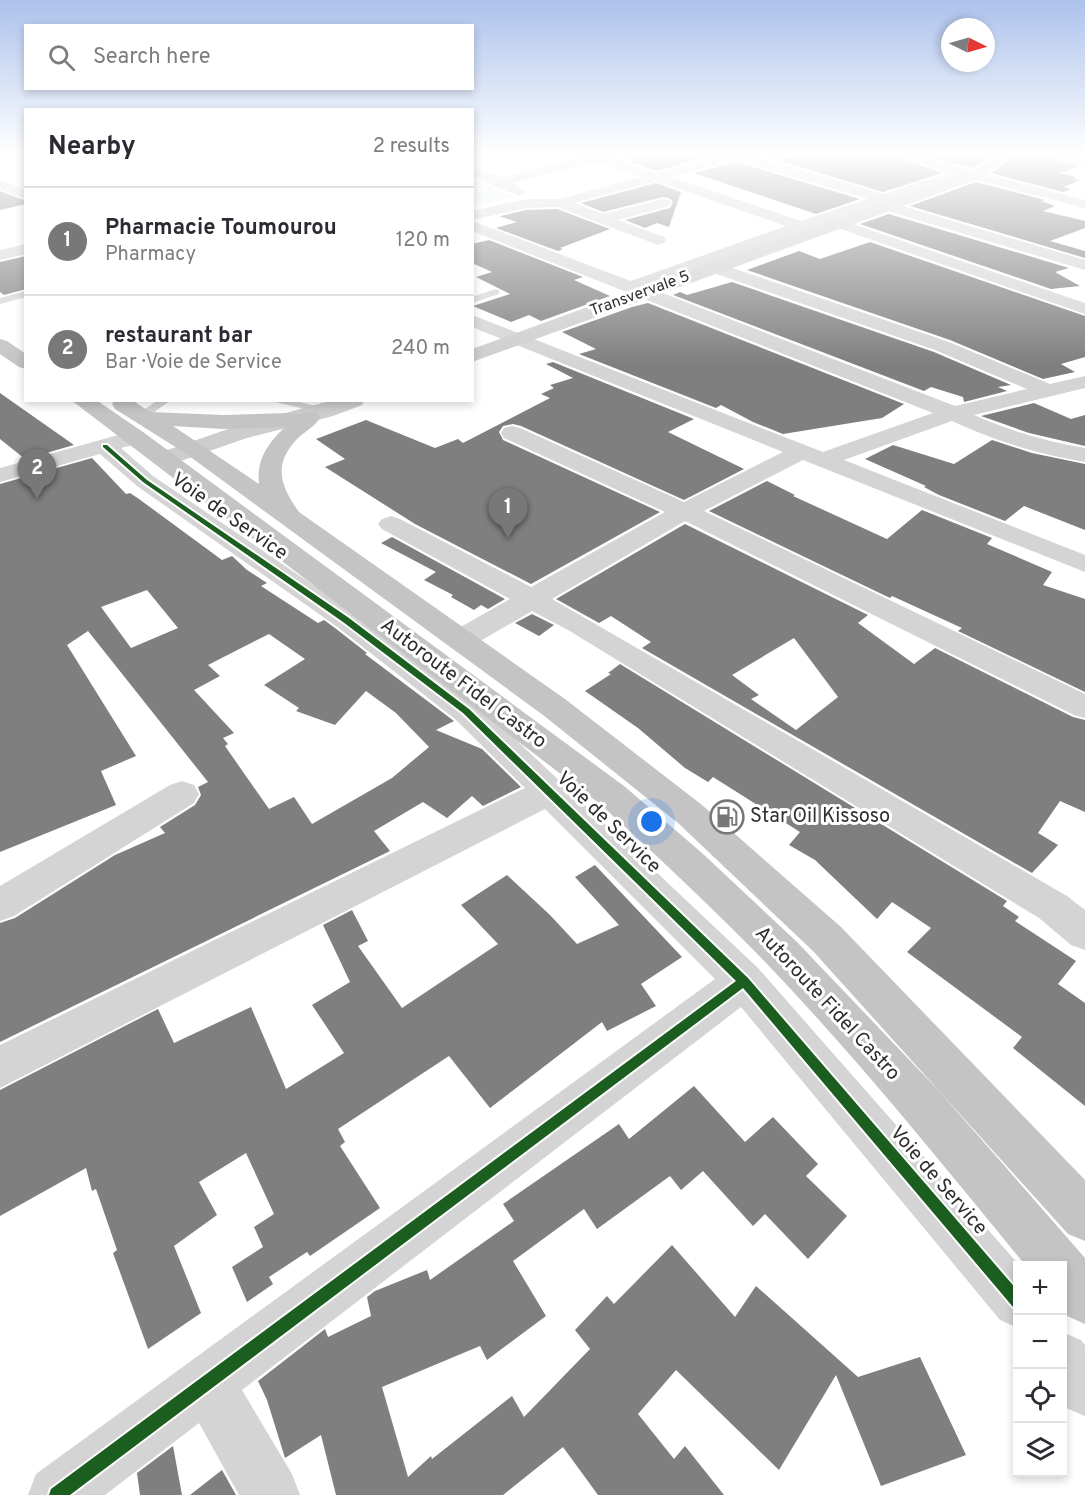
<!DOCTYPE html>
<html lang="en">
<head>
<meta charset="utf-8">
<style>
  :root { --surface:#fff; --page:#f7f7f7; --text:#2b2b33; --muted:#7c7c81; --line:#e1e1e2; --accent:#787878 }
  body { margin:0; font-family:Overpass,sans-serif; background:var(--page); color:var(--text) }
  .controls { position:absolute; right:18px; bottom:18px; display:grid; overflow:hidden; border-radius:0px; box-shadow:0 3px 9px #0003 }
  .controls button { width:54px; height:54px; display:grid; place-items:center; padding:0; border:0; border-bottom:2px solid var(--line); background:var(--surface); color:var(--text); font:30px sans-serif }
  .compass { position:absolute; left:941px; top:18px; width:54px; height:54px; border-radius:50%; background:var(--surface); box-shadow:0 3px 9px #0003; rotate:95deg }
  .you { position:absolute; left:652px; top:822px; width:21px; height:21px; margin:-15px; border:4px solid #fff; border-radius:50%; background:#1a73e8; box-shadow:0 0 0 9px #1a73e833 }
  .badge { display:grid; place-items:center; width:39px; height:39px; border-radius:50%; background:var(--accent); color:#fff; font-size:20px; font-weight:700 }
  .pin { position:absolute; translate:-50% -50px; filter:drop-shadow(0 2px 3px #0008) }
  .pin::after { content:''; position:absolute; top:32px; width:21px; height:18px; background:inherit; clip-path:polygon(0 0,100% 0,50% 100%) }
  .list { margin:0; padding:0; list-style:none }
  h2 { display:flex; justify-content:space-between; align-items:center; height:78px; margin:0; padding:0 24px; font-size:26px }
  h2 small { font-size:20px; font-weight:400; color:var(--muted) }
  .list li { display:grid; grid-template-columns:39px 1fr auto; gap:18px; align-items:center; box-sizing:border-box; height:108px; padding:0 24px; border-top:2px solid var(--line) }
  .list b { display:block; font-size:22px; white-space:nowrap }
  .list p { margin:0; font-size:20px; white-space:nowrap; color:var(--muted) }
  .list em { font-size:20px; font-style:normal; color:var(--muted) }
  .icon { flex:none; width:33px; height:33px; fill:none; stroke:currentColor; stroke-width:2; stroke-linecap:round; stroke-linejoin:round }
  .map { position:relative; flex:none; width:1085px; height:1495px; overflow:hidden }
  .search { position:absolute; background:var(--surface); box-shadow:0 3px 9px #0003; left:24px; top:24px; width:450px; height:66px; display:flex; align-items:center; gap:15px; box-sizing:border-box; padding:0 21px; border-radius:0px; color:var(--muted); font-size:22px }
  .panel { position:absolute; background:var(--surface); box-shadow:0 3px 9px #0003; left:24px; top:108px; width:450px; height:294px; border-radius:0px }
  .map>svg:first-child { display:block }
  .green { fill:#eaf3f3 }
  .building { fill:#7f7f7f; fill-rule:evenodd }
  .lines { fill:none; stroke-linecap:round; stroke-linejoin:round }
  .service { fill:#d4d4d4; fill-rule:evenodd }
  .minor { fill:#d4d4d4; fill-rule:evenodd }
  .secondary { fill:#cdcdcd; fill-rule:evenodd }
  .trunk { fill:#c4c4c4; fill-rule:evenodd }
  .cycleway-casing { stroke:#fff; stroke-width:4 }
  .cycleway { fill:#1b5e20; fill-rule:evenodd }
  .labels { text-anchor:middle; dominant-baseline:central; stroke-width:6; stroke-linejoin:round; paint-order:stroke }
  .far-street-label { font-size:16px; fill:#2f2f2f; stroke:#fff }
  .street-label { font-size:20px; fill:#2f2f2f; stroke:#fff }
  .poi-label { font-size:20px; fill:#2f2f2f; stroke:#fff; text-anchor:start }
</style>
</head>
<body>
<div class="map">
<svg width="1085" height="1495" viewBox="0 0 1085 1495">
  <rect width="100%" height="100%" fill="#fff"/>
  <path class="green" d="M472,180H473L515,197L473,207Z"/>
  <path class="building" d="M630,155H711L657,171L631,162Z
    M760,155L782,160L797,155H890L942,173L883,192Z
    M926,155H993L972,168Z
    M1016,155H1050L1055,160L1079,166L1060,173L1077,177L1073,179L1080,180L1064,187L1071,189L1063,192L991,173Z
    M736,162L860,199L816,214L694,173Z
    M976,182L1045,200L1041,201L1055,206L1043,211L1085,221V228L1050,241L1085,251V258L910,206Z
    M656,183L681,192L669,227L657,223L645,228L625,220L670,208L673,202L669,198L663,197L603,212L581,203Z
    M0,191L26,201V204L0,210Z
    M557,209L610,229L560,248L563,249L558,251L496,228L517,222L499,216H501L526,210Z
    M889,214L1069,268L1055,272L1080,286L1051,289L860,224Z
    M489,240L583,277L574,280L610,296L541,321L529,315L511,322L473,306L510,294L476,277L492,272L472,263V244Z
    M870,242L1085,316V357L1061,364L1075,372L1043,379L950,340L747,270L799,251L820,259Z
    M26,256V289L4,295L0,292V262Z
    M732,282L934,352L1011,385L998,387L1007,391L964,402L963,397L931,387L924,391L673,295L680,292L687,295Z
    M648,303L904,404L882,418L783,434L753,422L721,405L716,408L579,354L596,349L562,332L632,307Z
    M553,362L694,419L668,432L744,469L684,500L521,426L513,424L503,426L499,432L503,440L660,512L531,584L415,524L325,467L345,459L316,439L366,420L435,448L458,439L463,443L550,398L541,394L554,388L550,385L573,378L546,364Z
    M0,393L74,445L25,459L0,439Z
    M1034,403L1071,419L1085,415V446L1029,433L981,416Z
    M992,440L1032,453L1085,464V530L1024,506L1005,521L939,495L924,487L926,486L865,459L893,445L954,464Z
    M92,458L126,494L130,493L139,499L222,560L232,556L247,570L267,583L261,586L318,623L324,620L335,628L367,653L365,654L454,721L436,730L482,749L521,787L483,806L472,796L447,818L423,802L374,831L390,851L0,1042V923L15,918L115,855L165,833L160,827L195,805L201,795L198,787L208,782L88,631L67,645L136,756L101,771L116,805L0,852V484ZM147,590L178,628L131,648L101,607ZM269,634L305,659L264,685L299,708L296,711L335,725L366,691L396,713L429,747L392,778L312,824L294,797L269,809L225,746L228,744L223,738L234,733L194,690L220,676L208,665Z
    M767,481L795,495L793,496L887,539L922,510L992,538L987,544L1052,572L1043,585L1085,599V692L958,631L962,628L892,596L890,598L709,511Z
    M685,524L868,615L858,623L914,664L935,648L1073,717L1085,720V812L1060,801L1038,833L1058,845L1032,873L642,648L651,642L611,616L599,623L556,599ZM794,638L838,697L796,730L751,699L759,695L732,675Z
    M392,537L505,599L488,609L481,605L474,610L451,597L453,595L424,580L436,572L381,543Z
    M532,614L554,625L539,636L515,623Z
    M620,664L1007,901L1003,906L1019,917L1015,921L1076,961L1058,984L1085,1003V1106L1013,1048L1022,1037L907,952L931,928L892,902L877,919L815,860L789,845L800,832L713,777L708,782L685,768L638,728L585,691L611,674L608,673Z
    M595,865L682,957L641,984L656,1006L607,1031L602,1022L490,1108L449,1056L338,1129L345,1142L340,1146L380,1208L310,1256L307,1252L269,1277L273,1284L247,1302L232,1267L263,1247L254,1227L274,1214L246,1153L199,1182L217,1215L174,1246L201,1313L148,1349L113,1253L117,1250L96,1189L92,1191L86,1168L0,1216V1090L158,1009L174,1043L251,1007L286,1089L344,1053L312,1005L350,982L323,925L352,910L368,941L358,946L402,1008L498,944L461,905L507,875L550,915L577,944L619,925L575,877Z
    M694,1086L745,1142L773,1117L818,1164L806,1176L847,1216L808,1259L765,1214L753,1226L703,1171L681,1190L670,1176L597,1229L584,1209L513,1261L546,1316L487,1360L480,1346L382,1387L408,1477L431,1456L432,1459L512,1396L524,1417L590,1349L575,1330L607,1296L614,1304L672,1245L735,1317L756,1286L858,1377L920,1357L966,1455L881,1486L836,1375L779,1470L676,1370L638,1414L674,1459L685,1446L724,1495H598L563,1447L503,1495H336L321,1435L285,1458L267,1400L258,1381L325,1329L328,1337L371,1316L367,1297L375,1291L427,1270L430,1280L514,1221L503,1204L619,1124L629,1139Z
    M173,1446L182,1495H140L137,1473Z
    M222,1470L236,1495H190Z"/>
  <g class="lines">
    <path class="service" d="M496,289L499,290V294L472,303V297Z
      M26,291V297L0,304V298Z
      M158,400H171L146,418H138V414Z
      M267,400H290L329,409L330,411L325,414Z"/>
    <path class="minor" d="M586,155H615L613,158L657,173L721,155H750L883,194L950,173L892,155H915L1085,200V208L965,177L894,200L892,203L1085,260V270L881,209L879,205L838,219L1085,303V314L832,226L831,221L815,226L817,229L814,232L801,231L715,262L949,342L1050,384L1085,376V388L974,415C1010,431 1045,441 1085,448V462C1035,453 998,442 952,421L844,460L1085,555V572L803,460L704,511L1085,694V718L1074,715L685,521L552,599L1067,896L1085,910V950L1071,945L1039,918L568,630L532,611L470,647L460,649L450,647L445,640L450,633L510,599L382,529L378,524L382,519L391,516L400,519L531,587L665,512L504,438L501,433L504,428L512,426L520,428L684,502L783,452L472,327V315L823,452L933,413L472,231V221L631,281L786,226L656,181L574,203L603,214L664,199L669,200L671,203L669,206L618,220L664,237L666,240L664,243L658,245L557,207L526,208L472,220V211L526,199H559L642,177L598,162L513,183L526,192L519,196L472,176V167L502,178ZM736,160L868,199L801,221L671,177ZM707,265L708,271L935,350L1027,389L955,406L647,287Z
      M1055,155L1085,157V165L1056,158Z
      M0,180L26,190V199L0,189Z
      M26,244V254L0,260V250Z
      M125,433L133,435L136,440L133,445L121,448L153,476L356,614L477,703L758,968L1020,1266H1018V1328L1000,1320L741,1007L242,1390L292,1474L300,1495H239L199,1423L105,1495H28L36,1474L715,979L545,809L0,1088V1045L525,788L455,719L336,626L137,486L100,454L0,482V468Z
      M182,781L194,785L199,794L194,803L14,916L0,921V886L170,785Z
      M1062,1332L1081,1340L1085,1345V1416L1066,1408L1062,1404Z"/>
    <path class="secondary" d="M998,155H1014L978,179L472,362V349L708,263L968,173Z
      M333,400H364L362,405L333,416L247,438L172,464L164,466L156,464L152,459L156,454L231,428Z"/>
    <path class="trunk" d="M0,339L7,341L26,354V369L19,367L0,354Z
      M71,400H96L143,432L624,786L702,853L797,942L939,1091L1085,1258V1324L1067,1316L1062,1311V1266H1026C943,1165 858,1059 768,965C714,909 657,856 600,804Z
      M115,400H132L150,412L223,415L290,413C300,416 306,411 317,413L320,418C315,426 306,431 299,437C272,464 280,485 299,512L565,699L702,805L841,927L1085,1180V1241L1068,1234L813,951L678,823L543,715L185,453L115,409L112,404ZM173,426L223,429L285,427C268,443 256,460 259,484Z"/>
    <g class="cycleway-casing">
      <path id="cycleway" d="M103,445H107L147,480L349,618L469,709L748,978L1018,1291V1309L1013,1307L743,988L70,1495H49L51,1489L736,981L463,713L343,622L143,482L103,447Z"/>
    </g>
    <use href="#cycleway" class="cycleway"/>
  </g>
  <linearGradient id="sky" x2="0" y2="1"><stop stop-color="#acc2ec"/><stop offset="0.42" stop-color="#fff"/><stop offset="1" stop-color="#fff" stop-opacity="0"/></linearGradient>
  <rect width="1085" height="365" fill="url(#sky)"/>
  <defs>
    <g id="fuel-ring" transform="scale(1.725)"><circle r="9.5" fill="#fff" stroke="#787878" stroke-width="1.5"/><path d="M-5.5-6h7V0h2V4h1.3V-2.5L3-4.5l.8-.8L6-3V5H2.5V1h-1V6h-7ZM-4.2-4.7v3.2H.2V-4.7Z" fill="#787878"/></g>
  </defs>
  <g fill-rule="evenodd">
    <use href="#fuel-ring" x="727" y="817"/>
  </g>
  <g class="labels">
    <g class="far-street-label">
      <text transform="translate(640 294) rotate(-20)">Transvervale 5</text>
    </g>
    <g class="street-label">
      <text transform="translate(229 517) rotate(35)">Voie de Service</text>
      <text transform="translate(463 684) rotate(37)">Autoroute Fidel Castro</text>
      <text transform="translate(608 823) rotate(44)">Voie de Service</text>
      <text transform="translate(827 1004) rotate(47)">Autoroute Fidel Castro</text>
      <text transform="translate(938 1181) rotate(49)">Voie de Service</text>
    </g>
    <g class="poi-label">
      <text x="750" y="817">Star Oil Kissoso</text>
    </g>
  </g>
</svg>
<div class="controls">
<button>+</button>
<button>−</button>
<button><svg class="icon" aria-label="locate" viewBox="0 0 24 24"><circle cx="12" cy="12" r="6"/><path d="M12 2v4M12 18v4M2 12h4M18 12h4"/></svg></button>
<button><svg class="icon" aria-label="layers" viewBox="0 0 24 24"><path d="M12 4l9 5-9 5-9-5zM3 14l9 5 9-5"/></svg></button>
</div>
<svg class="compass" viewBox="-18 -18 36 36"><path d="M0-13l5 13h-10z" fill="#e53935"/><path d="M0 13l5-13h-10z" fill="#7c7c81"/></svg>
<div class="you"></div>
<div class="pin badge" style="left:508px;top:538px">1</div>
<div class="pin badge" style="left:37px;top:499px">2</div>
<div class="search"><svg class="icon" aria-label="search" viewBox="0 0 24 24"><circle cx="10" cy="10" r="6"/><path d="M15 15l6 6"/></svg>Search here</div>
<section class="panel">
<h2>Nearby<small>2 results</small></h2>
<ul class="list">
<li><span class="badge">1</span><div><b>Pharmacie Toumourou</b><p>Pharmacy</p></div><em>120 m</em></li>
<li><span class="badge">2</span><div><b>restaurant bar</b><p>Bar · Voie de Service</p></div><em>240 m</em></li>
</ul>
</section>
</div>
</body>
</html>
